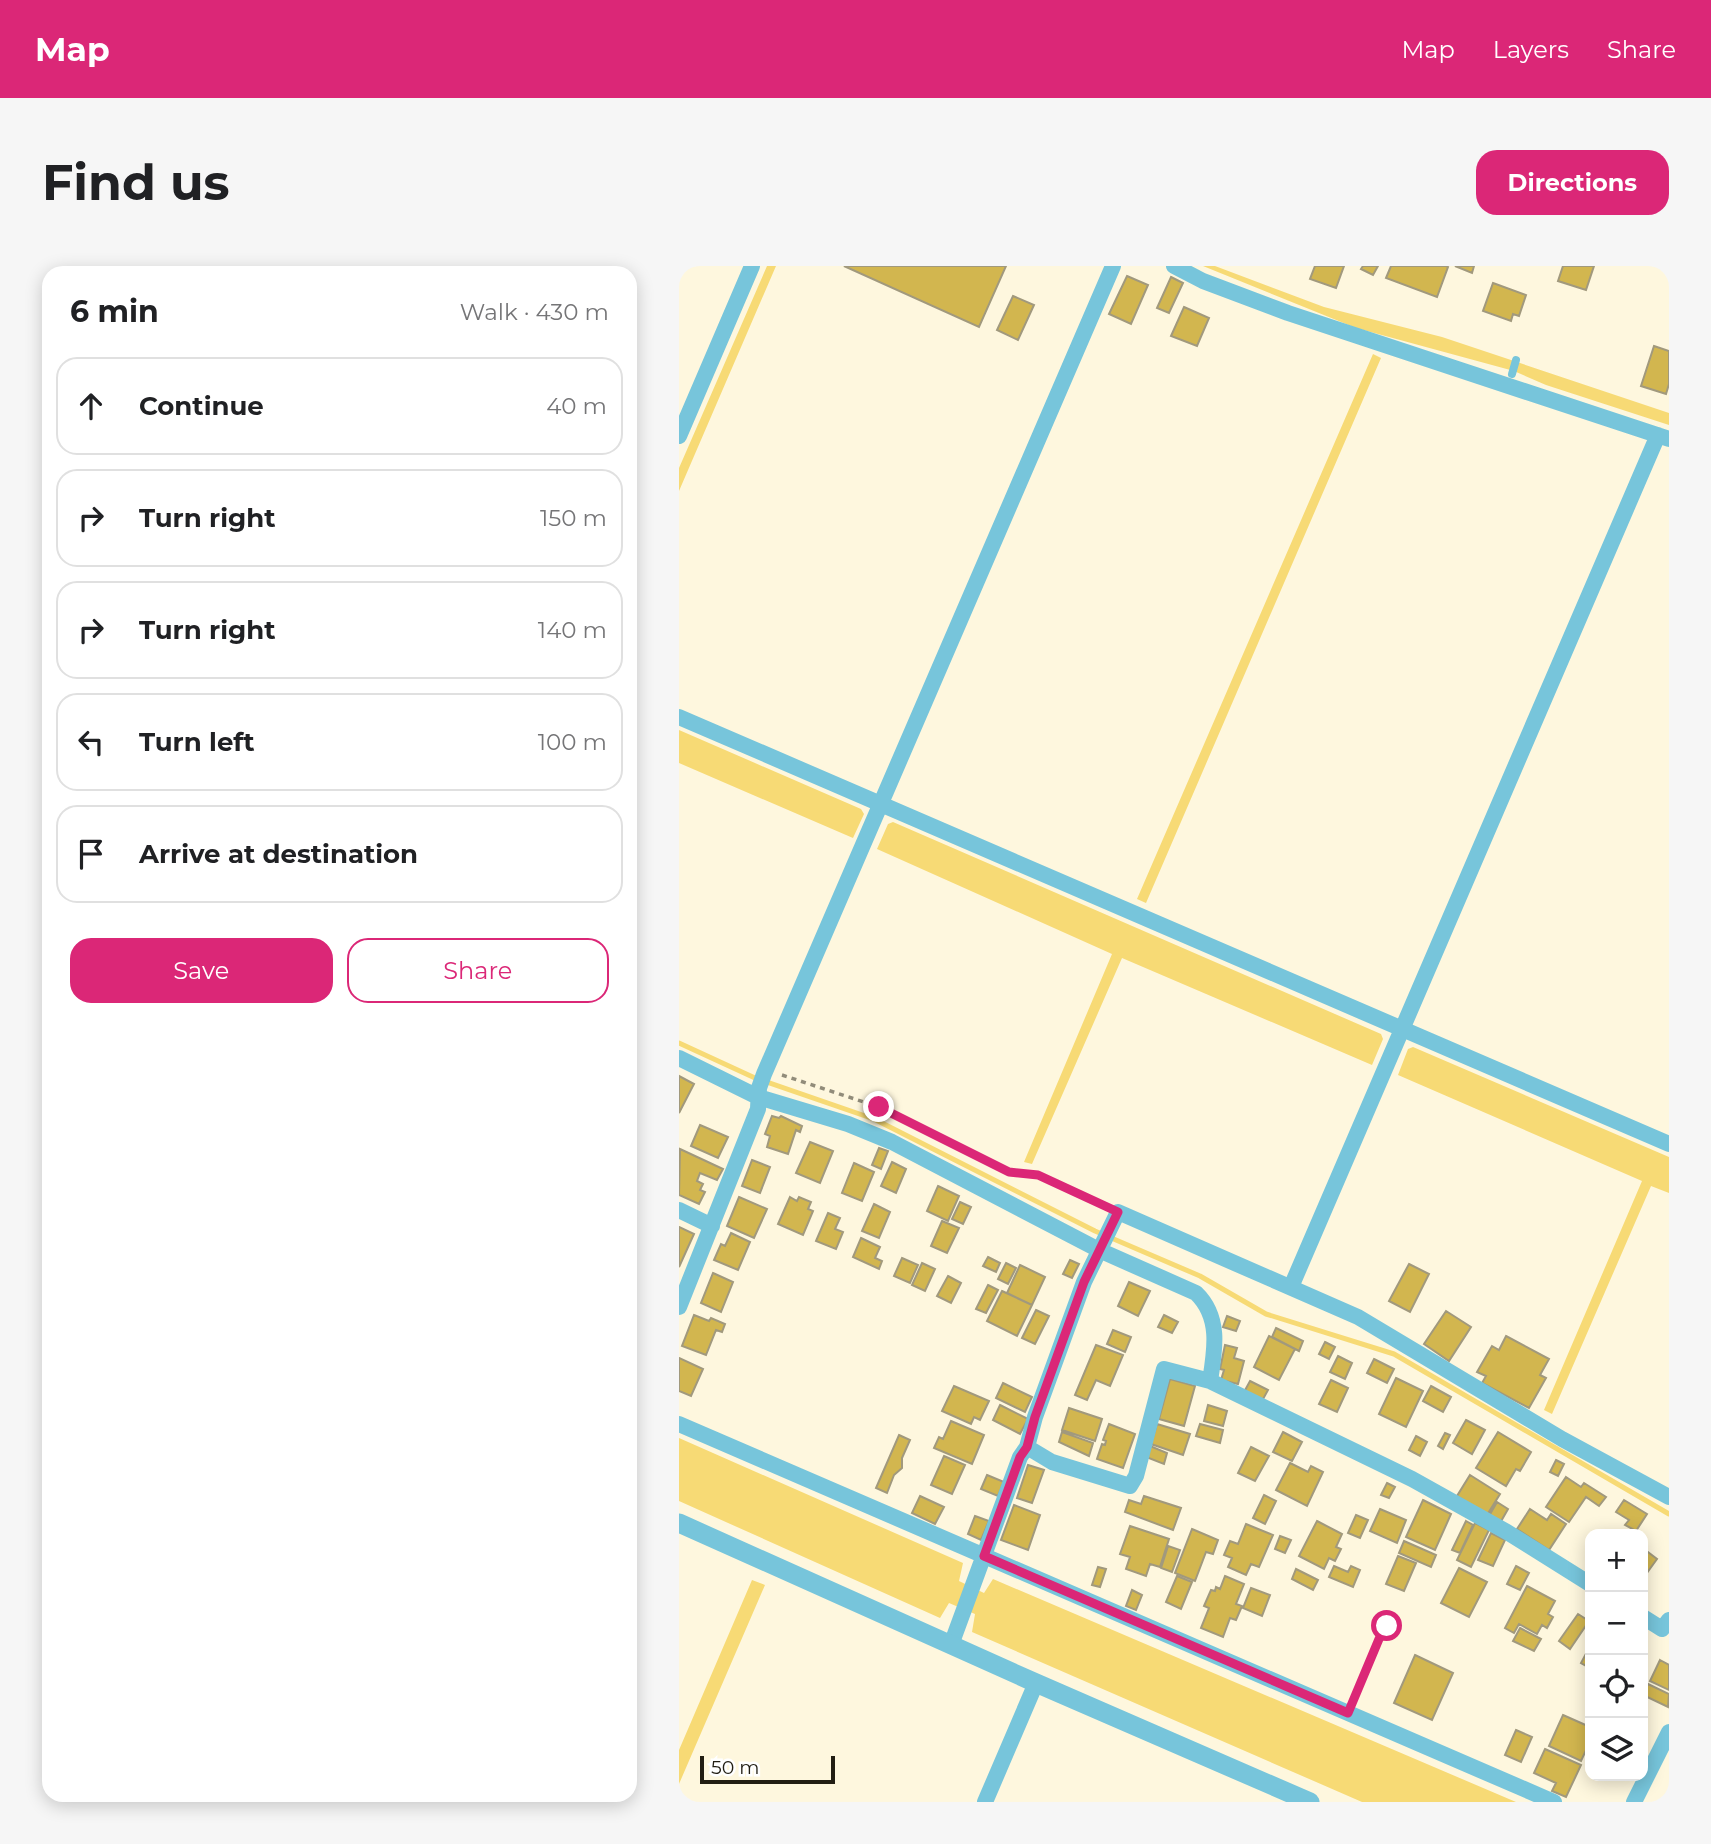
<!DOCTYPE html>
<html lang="en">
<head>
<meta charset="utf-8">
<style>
  :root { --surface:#fff; --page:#f6f6f6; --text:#202124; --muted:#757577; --line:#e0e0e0; --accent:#db2777 }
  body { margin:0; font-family:Montserrat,sans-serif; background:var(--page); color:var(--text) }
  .controls { position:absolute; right:21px; bottom:21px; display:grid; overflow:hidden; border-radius:14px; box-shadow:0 4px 18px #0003 }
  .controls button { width:63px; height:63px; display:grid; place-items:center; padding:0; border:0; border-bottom:2px solid var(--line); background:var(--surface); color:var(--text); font:35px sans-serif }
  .scale { position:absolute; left:21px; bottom:18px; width:135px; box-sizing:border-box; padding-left:7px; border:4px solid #221e13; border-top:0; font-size:19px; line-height:24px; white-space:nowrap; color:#221e13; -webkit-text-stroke:5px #fff; paint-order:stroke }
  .stop { position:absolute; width:21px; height:21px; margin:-16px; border:5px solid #db2777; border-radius:50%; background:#fff }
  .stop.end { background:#db2777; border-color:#fff; box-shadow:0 2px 7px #0008 }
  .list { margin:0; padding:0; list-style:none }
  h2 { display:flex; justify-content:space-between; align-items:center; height:91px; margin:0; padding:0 28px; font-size:30px }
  h2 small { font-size:23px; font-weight:400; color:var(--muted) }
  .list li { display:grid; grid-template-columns:46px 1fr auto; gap:21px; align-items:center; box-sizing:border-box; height:98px; margin:0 14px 14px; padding:0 14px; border:2px solid var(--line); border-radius:21px }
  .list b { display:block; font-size:26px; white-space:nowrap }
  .list em { font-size:23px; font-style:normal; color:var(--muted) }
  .actions { display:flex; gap:14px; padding:21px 28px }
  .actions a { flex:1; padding:16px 0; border:2px solid var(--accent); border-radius:21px; text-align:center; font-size:24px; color:var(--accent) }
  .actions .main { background:var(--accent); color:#fff }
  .icon { flex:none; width:38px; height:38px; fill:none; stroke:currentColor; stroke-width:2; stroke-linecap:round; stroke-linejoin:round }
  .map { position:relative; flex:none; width:990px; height:1536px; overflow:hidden; border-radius:21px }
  header { display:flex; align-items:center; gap:42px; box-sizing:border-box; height:98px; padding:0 35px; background:var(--accent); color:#fff }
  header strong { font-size:33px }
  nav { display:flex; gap:38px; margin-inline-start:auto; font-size:24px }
  .intro { display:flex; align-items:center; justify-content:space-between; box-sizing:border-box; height:168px; padding:0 42px }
  h1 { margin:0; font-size:49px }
  .button { padding:18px 32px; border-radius:21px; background:var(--accent); color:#fff; font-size:24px; font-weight:700 }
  main { display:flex; gap:42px; padding:0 42px }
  aside { flex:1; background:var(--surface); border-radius:21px; box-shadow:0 4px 18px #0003 }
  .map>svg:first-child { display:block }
  .water { fill:#f7da75 }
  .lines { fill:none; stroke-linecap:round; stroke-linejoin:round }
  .stream { stroke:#f7da75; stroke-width:5 }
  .building { fill:#d2b64f; stroke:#a1997d; stroke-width:2 }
  .path { stroke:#918c7a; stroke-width:3.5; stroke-dasharray:5 5; stroke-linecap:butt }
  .service { stroke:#77c5db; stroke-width:8 }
  .minor { stroke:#77c5db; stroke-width:16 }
  .tertiary { stroke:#77c5db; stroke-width:19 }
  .route { stroke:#db2777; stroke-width:9 }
</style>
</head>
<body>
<header>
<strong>Map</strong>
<nav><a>Map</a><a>Layers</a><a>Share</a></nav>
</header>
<div class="intro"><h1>Find us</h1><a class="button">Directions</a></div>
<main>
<aside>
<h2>6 min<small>Walk · 430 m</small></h2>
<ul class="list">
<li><svg class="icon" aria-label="ahead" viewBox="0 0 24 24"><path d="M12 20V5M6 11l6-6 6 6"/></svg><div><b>Continue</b></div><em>40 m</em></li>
<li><svg class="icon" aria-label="right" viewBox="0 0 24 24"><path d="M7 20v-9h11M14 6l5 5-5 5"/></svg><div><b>Turn right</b></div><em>150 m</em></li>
<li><svg class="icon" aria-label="right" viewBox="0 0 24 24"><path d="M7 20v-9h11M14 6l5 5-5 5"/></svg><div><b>Turn right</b></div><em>140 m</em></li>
<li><svg class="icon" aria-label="left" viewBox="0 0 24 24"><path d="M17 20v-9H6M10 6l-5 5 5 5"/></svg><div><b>Turn left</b></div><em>100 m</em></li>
<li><svg class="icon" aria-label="arrive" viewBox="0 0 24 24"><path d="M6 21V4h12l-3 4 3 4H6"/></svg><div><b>Arrive at destination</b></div></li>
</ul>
<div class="actions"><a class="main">Save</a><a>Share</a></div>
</aside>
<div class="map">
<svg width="990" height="1536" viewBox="0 0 990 1536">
  <rect width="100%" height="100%" fill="#fef7de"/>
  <path class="water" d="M88,0H97L0,225V202Z
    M524,0H536L645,41L763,71L990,147V159L867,119L835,105L677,62Z
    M694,88L702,92L467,637L458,633Z
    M0,464L182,543L185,548L174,572L0,497Z
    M214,556L702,768L704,773L693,799L443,692L353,898L345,896L433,688L198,583L209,558Z
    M734,781L990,891V927L972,920L873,1148L865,1144L963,915L719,809L729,783Z
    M0,1172L284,1297L280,1315L305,1327L314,1313L837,1536H683L293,1366L296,1348L270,1337L261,1352L0,1235Z
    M73,1314L86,1319L0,1518V1484Z"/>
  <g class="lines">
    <path class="stream" d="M0,777L76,812L195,853L416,965L521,1010L587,1048L715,1088L990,1248"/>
  </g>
  <path class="building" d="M165,0H327L300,61Z
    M636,0H665L657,22L631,13Z
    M684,0H699L694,9L682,3Z
    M712,0H767L769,1L758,31L707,12Z
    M776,0H795L793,7Z
    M884,0H915L907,24L879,15Z
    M448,10L469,19L452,58L430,48Z
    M492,11L504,17L490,47L478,42Z
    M814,17L847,29L840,50L834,48L832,55L804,45Z
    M334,30L355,39L339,74L318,64Z
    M505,41L530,52L518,80L492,70Z
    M975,80L990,85V118L987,128L962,120Z
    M0,810L15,818L0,847Z
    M93,850L100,852L102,850L123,860L121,866L117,864L109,888L88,881L91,870L86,868Z
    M21,859L49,871L39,892L12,880Z
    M131,876L154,885L141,917L117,907Z
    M200,882L209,885L202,903L193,899Z
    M1,883L44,903L38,914L21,907L18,915L24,918L21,924L26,926L20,938L0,929Z
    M73,894L91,901L81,927L63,920Z
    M213,896L227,903L217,927L202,920Z
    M175,897L195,906L183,935L163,927Z
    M259,920L280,930L269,955L248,945Z
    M60,931L88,943L75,972L48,960Z
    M111,931L118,935L120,931L132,936L129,943L134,945L124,969L99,958Z
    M281,936L292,941L284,958L273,953Z
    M195,938L211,946L200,972L183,965Z
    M149,947L161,952L156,963L164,966L157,983L137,975Z
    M263,955L280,962L268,987L252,980Z
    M0,961L15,968L0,1001Z
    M52,967L71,976L59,1004L35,994L42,978L46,980Z
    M182,972L201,981L196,992L203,995L200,1003L174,991Z
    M309,991L321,997L317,1006L304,1000Z
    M223,992L239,999L231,1017L215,1010Z
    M391,994L400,998L393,1012L384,1008Z
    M243,997L256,1003L246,1025L233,1019Z
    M327,997L337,1002L329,1018L319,1013Z
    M730,998L750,1008L731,1046L710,1035Z
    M341,999L366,1011L353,1039L328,1027Z
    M34,1007L54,1016L42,1046L22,1037Z
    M269,1010L282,1017L272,1037L258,1030Z
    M450,1016L471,1025L459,1050L439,1040Z
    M309,1019L319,1024L307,1047L297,1043Z
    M323,1025L353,1039L338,1070L308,1055Z
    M357,1044L370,1050L356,1078L343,1072Z
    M767,1045L792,1061L770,1095L745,1078Z
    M15,1049L30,1055L32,1052L46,1058L43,1066L37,1064L27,1089L3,1080Z
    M485,1049L499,1056L493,1067L479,1061Z
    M548,1050L561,1055L557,1065L544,1061Z
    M597,1062L624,1075L620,1085L593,1071Z
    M434,1064L452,1071L446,1086L428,1078Z
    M590,1070L616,1083L600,1114L575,1101Z
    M827,1070L870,1093L861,1109L867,1112L850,1142L803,1117L807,1110L798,1106L813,1080L820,1084Z
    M646,1076L656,1081L650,1093L640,1088Z
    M417,1079L444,1089L431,1120L417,1114L408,1134L396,1129Z
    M546,1079L558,1082L555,1092L565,1095L559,1118L542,1114L545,1104L541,1103Z
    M659,1090L673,1097L666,1113L651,1106Z
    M0,1092L24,1103L12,1130L0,1125Z
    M695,1093L715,1103L708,1117L688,1107Z
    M717,1112L744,1125L727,1161L700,1148Z
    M491,1113L516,1120L505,1160L480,1153Z
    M652,1114L669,1122L658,1146L640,1138Z
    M571,1115L589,1124L583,1135L565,1126Z
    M324,1117L353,1131L346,1146L317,1132Z
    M275,1120L310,1135L301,1154L295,1151L292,1158L263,1145Z
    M752,1120L772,1131L764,1146L744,1135Z
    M321,1139L349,1153L341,1168L314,1154Z
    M529,1139L548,1145L544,1160L525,1155Z
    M390,1142L423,1153L416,1175L383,1164Z
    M787,1154L806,1164L793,1188L774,1177Z
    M272,1155L305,1169L293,1198L255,1182L260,1171L264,1173Z
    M430,1158L456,1168L444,1202L418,1193L423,1178L426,1179L427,1175L424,1174Z
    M478,1158L511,1168L504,1189L472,1178Z
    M521,1158L544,1164L541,1177L517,1170Z
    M383,1166L414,1177L410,1190L380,1176Z
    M604,1166L623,1176L613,1195L594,1186Z
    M819,1166L852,1186L841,1205L837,1203L827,1220L797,1202Z
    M766,1167L771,1169L764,1183L759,1180Z
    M220,1169L231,1174L223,1192V1202L215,1209L208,1227L197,1222Z
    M737,1170L748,1176L741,1190L730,1184Z
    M471,1180L488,1187L485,1198L467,1191Z
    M572,1181L590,1190L576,1215L559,1207Z
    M265,1190L286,1199L273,1228L252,1219Z
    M877,1194L885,1198L879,1210L871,1206Z
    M611,1197L629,1206L632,1200L644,1206L628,1240L597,1224Z
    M349,1199L365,1204L353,1237L338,1232Z
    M308,1209L325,1216L319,1230L302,1223Z
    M791,1209L821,1228L808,1249L778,1230Z
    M887,1211L902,1221L905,1217L927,1231L920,1240L907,1231L890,1256L867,1241Z
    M708,1217L716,1221L710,1232L702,1229Z
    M585,1229L597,1235L586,1258L574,1252Z
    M241,1230L265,1241L256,1258L233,1247Z
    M465,1230L502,1242L494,1264L446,1246L450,1234L462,1238Z
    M744,1234L772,1248L756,1284L727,1271Z
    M945,1234L968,1248L957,1265L946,1259L950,1254L937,1246Z
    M818,1236L829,1243L821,1257L810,1250Z
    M335,1239L361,1249L349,1284L322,1274Z
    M701,1243L727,1254L718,1277L691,1265Z
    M851,1243L868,1254L872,1248L887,1258L870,1284L838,1263Z
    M677,1249L689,1254L681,1272L669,1267Z
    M296,1250L310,1255L302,1274L289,1268Z
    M638,1255L663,1268L657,1281L662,1283L656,1295L650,1292L645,1303L620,1290Z
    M787,1255L794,1259L781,1287L773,1284Z
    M796,1257L810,1264L792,1301L778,1294Z
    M567,1258L594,1269L580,1301L572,1298L567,1309L549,1301L553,1292L545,1289L551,1275L559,1278Z
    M451,1260L490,1273L481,1301L471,1298L467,1310L447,1303L451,1291L441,1288Z
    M513,1263L539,1274L534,1288L527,1286L516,1315L496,1307Z
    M812,1267L826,1274L814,1300L799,1294Z
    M601,1270L612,1274L606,1287L596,1283Z
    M725,1275L757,1289L752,1301L720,1287Z
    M489,1280L501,1284L493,1306L482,1302Z
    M965,1283L978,1293L965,1311H964Z
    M719,1290L737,1297L725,1325L707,1318Z
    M655,1300L669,1306L672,1300L681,1304L674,1321L650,1311Z
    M837,1300L850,1307L841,1324L828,1318Z
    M419,1301L427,1303L421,1321L413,1319Z
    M780,1302L808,1316L790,1351L762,1337Z
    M617,1303L639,1314L634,1324L613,1313Z
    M498,1310L513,1316L502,1343L487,1336Z
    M546,1310L565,1318L557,1338L563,1340L557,1354L551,1352L544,1371L522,1362L530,1342L525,1340L532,1324L536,1325L537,1321L541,1323Z
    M848,1320L876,1335L869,1348L874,1351L868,1362L863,1359L858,1368L840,1358L835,1367L826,1362Z
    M572,1322L591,1329L583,1350L564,1342Z
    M453,1324L463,1329L457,1344L447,1340Z
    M899,1348L910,1355L891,1383L880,1375Z
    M841,1362L862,1373L855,1385L834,1375Z
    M909,1384L911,1386V1402L902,1397Z
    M736,1389L774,1407L753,1454L715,1437Z
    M981,1394L990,1399V1424L971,1415Z
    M969,1418L990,1428L989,1441L964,1429Z
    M884,1449L911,1461V1482L909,1480L902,1495L870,1480Z
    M837,1464L853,1471L842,1496L826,1489Z
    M866,1483L902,1499L887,1531L873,1525L877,1517L855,1507Z"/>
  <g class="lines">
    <path class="path" d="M103,809L200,841L330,906L359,909L425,939
      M675,1433L700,1373L719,1344"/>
    <path class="service" d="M833,108L837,94"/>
    <path class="minor" d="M495,0L524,15L609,47L990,173
      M0,170L73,0
      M0,451L990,878
      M0,792L79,831L169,858L213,876L420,984L517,1027C542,1051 536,1084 531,1115
      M0,944L33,960
      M612,1021L979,169
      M0,1041L79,843L80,822L85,808L434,0
      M0,1158L875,1536
      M348,1181L373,1196L451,1220L457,1210L485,1103L531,1115L733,1213L828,1266L911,1318
      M964,1351L983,1363L990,1354
      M272,1379L341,1191L348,1181L356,1151L405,1016L439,946L679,1051L883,1173L990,1231
      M306,1536L357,1417
      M955,1536L990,1466"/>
    <path class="tertiary" d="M0,1257L357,1417L631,1536"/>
  </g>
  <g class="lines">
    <path class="route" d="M200,841L330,906L359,909L439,946L405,1016L356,1151L348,1181L341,1191L305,1290L669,1447L700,1373L708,1360"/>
  </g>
</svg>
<div class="controls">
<button>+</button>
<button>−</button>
<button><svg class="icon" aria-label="locate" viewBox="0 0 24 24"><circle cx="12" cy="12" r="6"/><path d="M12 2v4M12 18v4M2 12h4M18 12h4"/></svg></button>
<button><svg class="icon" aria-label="layers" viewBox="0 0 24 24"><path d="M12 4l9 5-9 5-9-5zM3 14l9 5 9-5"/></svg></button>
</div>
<div class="scale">50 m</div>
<div class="stop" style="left:708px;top:1360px"></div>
<div class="stop end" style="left:200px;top:841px"></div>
</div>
</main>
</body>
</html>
